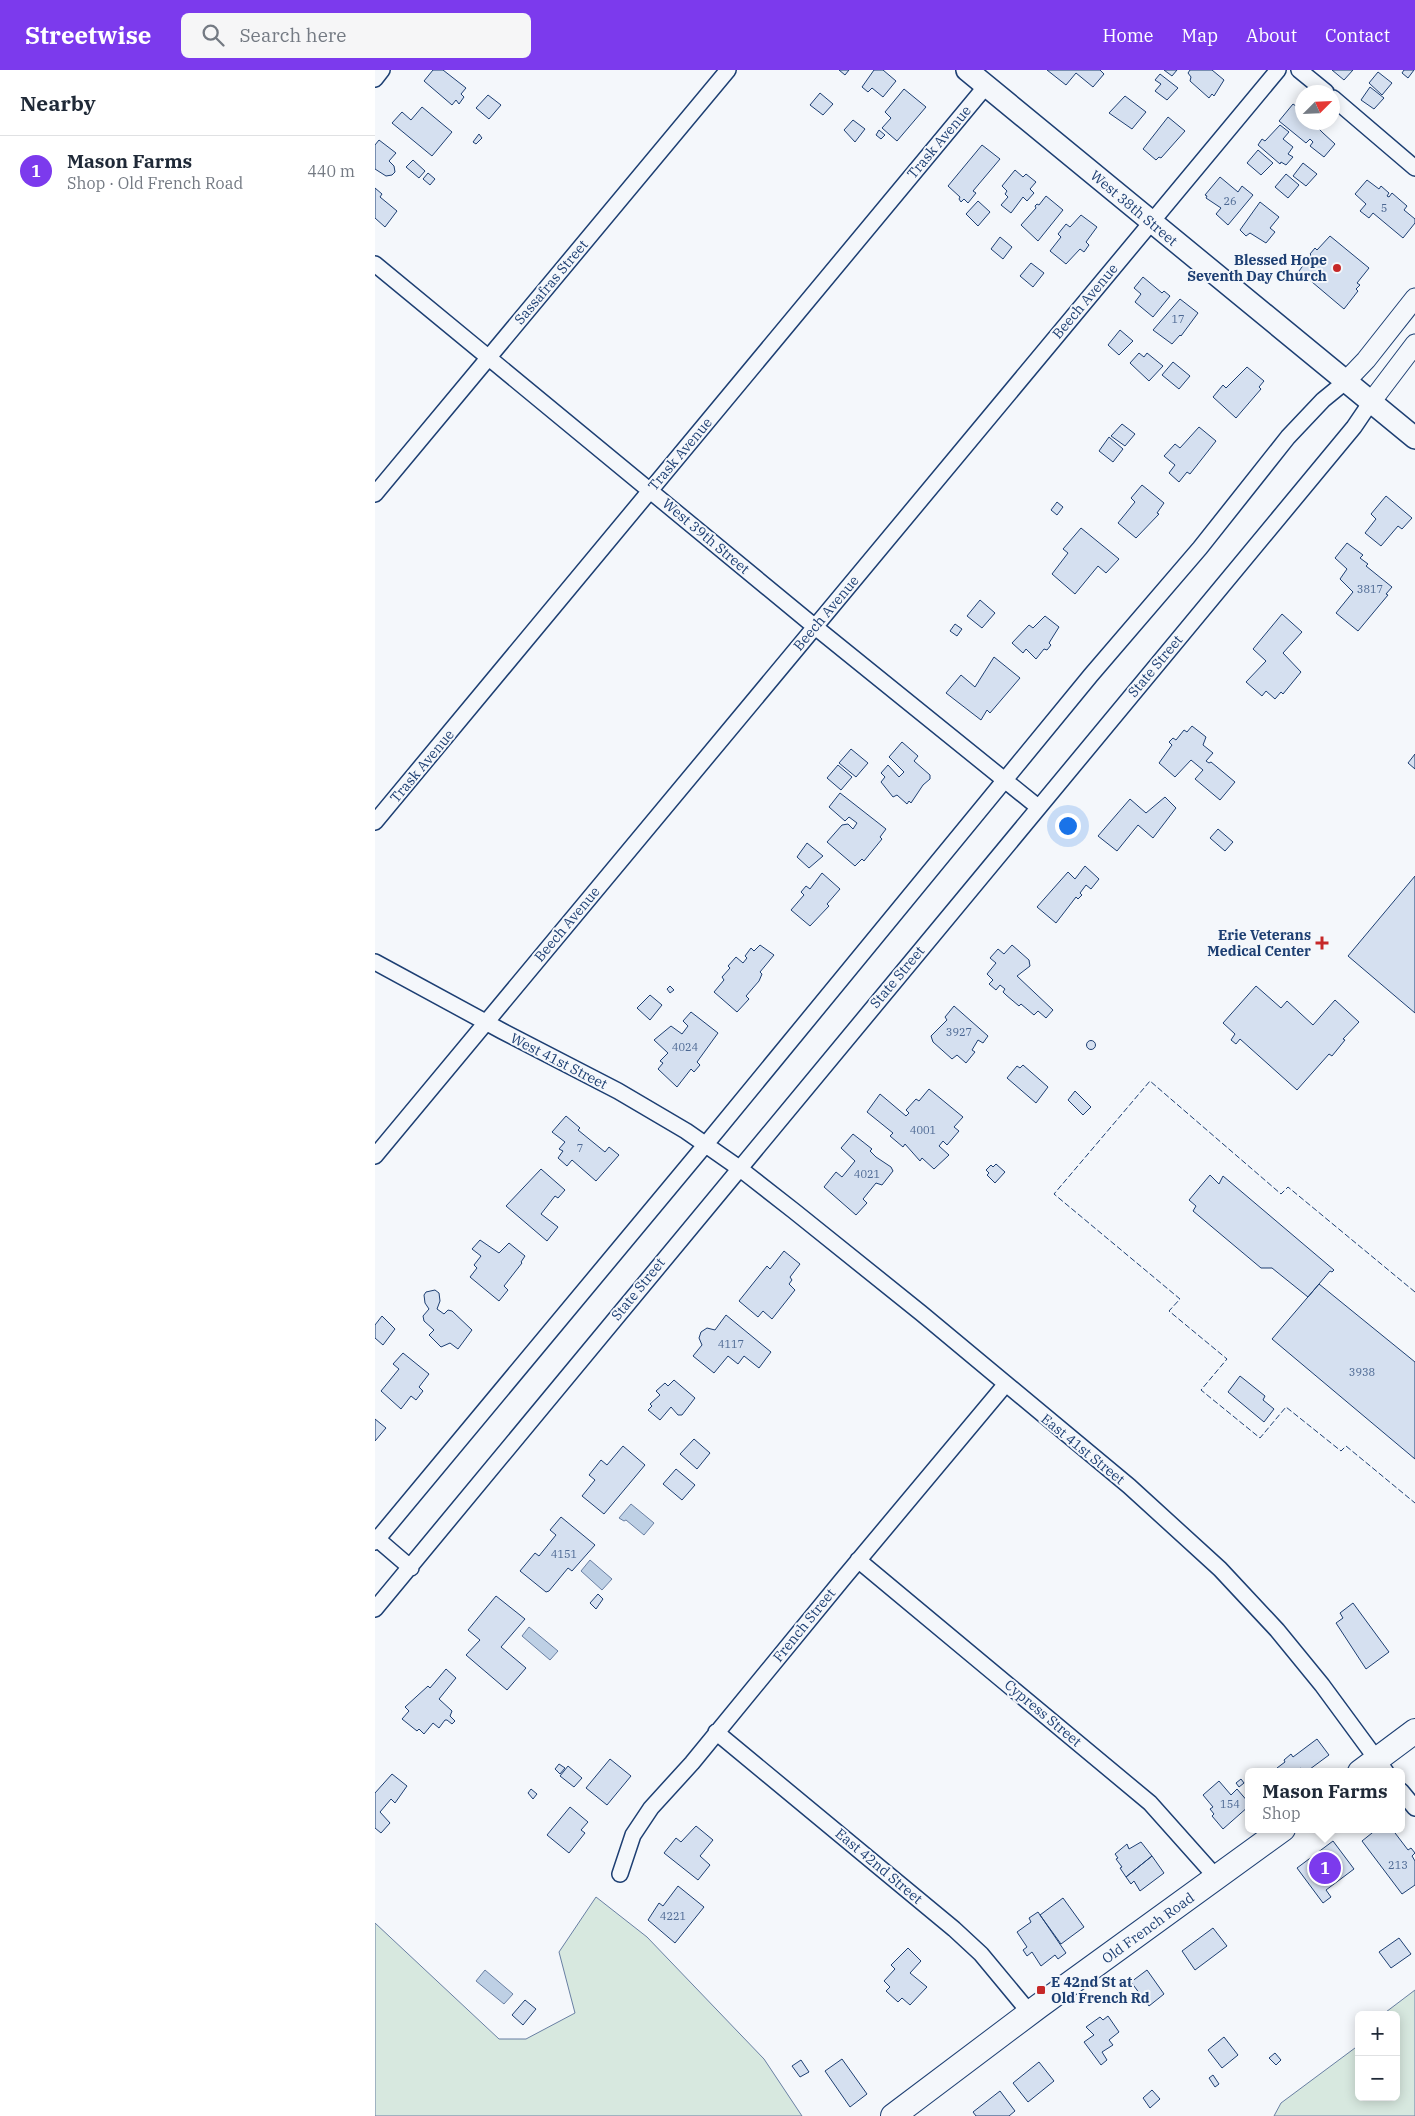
<!DOCTYPE html>
<html lang="en">
<head>
<meta charset="utf-8">
<style>
  :root { --surface:#fff; --page:#f6f6f7; --text:#1f2937; --muted:#747a83; --line:#e0e1e3; --accent:#7c3aed }
  body { margin:0; font-family:"IBM Plex Serif",serif; background:var(--page); color:var(--text) }
  .controls { position:absolute; right:15px; bottom:15px; display:grid; overflow:hidden; border-radius:8px; box-shadow:0 2px 12px #0003 }
  .controls button { width:45px; height:45px; display:grid; place-items:center; padding:0; border:0; border-bottom:1px solid var(--line); background:var(--surface); color:var(--text); font:25px sans-serif }
  .compass { position:absolute; left:920px; top:15px; width:45px; height:45px; border-radius:50%; background:var(--surface); box-shadow:0 2px 12px #0003; rotate:66deg }
  .you { position:absolute; left:692px; top:755px; width:18px; height:18px; margin:-12px; border:4px solid #fff; border-radius:50%; background:#1a73e8; box-shadow:0 0 0 8px #1a73e833 }
  .badge { display:grid; place-items:center; width:32px; height:32px; border-radius:50%; background:var(--accent); color:#fff; font-size:16px; font-weight:700 }
  .pin { position:absolute; translate:-50% -50%; border:2px solid #fff; box-shadow:0 1px 5px #0006 }
  .popup { position:absolute; left:870px; top:1698px; width:160px; height:65px; box-sizing:border-box; display:grid; place-content:center; border-radius:8px; background:var(--surface); filter:drop-shadow(0 1px 4px #0005); font-size:16px; white-space:nowrap; color:var(--muted) }
  .popup b { font-size:19px; color:var(--text) }
  .popup::after { content:''; position:absolute; left:50%; top:100%; margin-left:-10px; border:10px solid transparent; border-top-color:var(--surface) }
  .list { margin:0; padding:0; list-style:none }
  h2 { display:flex; justify-content:space-between; align-items:center; height:65px; margin:0; padding:0 20px; font-size:21px }
  h2 small { font-size:16px; font-weight:400; color:var(--muted) }
  .list li { display:grid; grid-template-columns:32px 1fr auto; gap:15px; align-items:center; box-sizing:border-box; height:70px; padding:0 20px; border-top:1px solid var(--line) }
  .list b { display:block; font-size:19px; white-space:nowrap }
  .list p { margin:0; font-size:16px; white-space:nowrap; color:var(--muted) }
  .list em { font-size:16px; font-style:normal; color:var(--muted) }
  .icon { flex:none; width:28px; height:28px; fill:none; stroke:currentColor; stroke-width:2; stroke-linecap:round; stroke-linejoin:round }
  .map { position:relative; flex:none; width:1040px; height:2046px; overflow:hidden }
  header { display:flex; align-items:center; gap:30px; box-sizing:border-box; height:70px; padding:0 25px; background:var(--accent); color:#fff }
  header strong { font-size:24px }
  nav { display:flex; gap:28px; margin-inline-start:auto; font-size:18px }
  .search { width:350px; height:45px; background:var(--page); display:flex; align-items:center; gap:12px; box-sizing:border-box; padding:0 18px; border-radius:8px; color:var(--muted); font-size:19px }
  main { display:flex }
  aside { flex:1; background:var(--surface) }
  .map>svg:first-child { display:block }
  .green { fill:#d7e8df; stroke:#687fa3 }
  .water { fill:#bed0e5; stroke:#687fa3 }
  .building { fill:#d5e0f0; stroke:#1d3f73 }
  .lines { fill:none; stroke-linecap:round; stroke-linejoin:round }
  .minor-casing { stroke:#1d3f73; stroke-width:18 }
  .tertiary-casing { stroke:#1d3f73; stroke-width:21 }
  .secondary-casing { stroke:#1d3f73; stroke-width:24 }
  .primary-casing { stroke:#1d3f73; stroke-width:26 }
  .minor { stroke:#f4f7fb; stroke-width:15 }
  .tertiary { stroke:#f4f7fb; stroke-width:19 }
  .secondary { stroke:#f4f7fb; stroke-width:21 }
  .primary { stroke:#f4f7fb; stroke-width:24 }
  .fence { stroke:#1d3f73; stroke-width:1; stroke-dasharray:6 2.5; stroke-linecap:butt }
  .poi-dot { fill:#c62828; stroke:#f4f7fb; stroke-width:2 }
  .labels { text-anchor:middle; dominant-baseline:central; stroke-width:4; stroke-linejoin:round; paint-order:stroke }
  .number-label { font-size:11px; fill:#4b6792 }
  .street-label { font-size:14px; fill:#1d3f73; stroke:#f4f7fb }
  .poi-label { font-size:14px; font-weight:bold; fill:#1d3f73; stroke:#f4f7fb; text-anchor:end }
</style>
</head>
<body>
<header>
<strong>Streetwise</strong>
<div class="search"><svg class="icon" aria-label="search" viewBox="0 0 24 24"><circle cx="10" cy="10" r="6"/><path d="M15 15l6 6"/></svg>Search here</div>
<nav><a>Home</a><a>Map</a><a>About</a><a>Contact</a></nav>
</header>
<main>
<aside>
<h2>Nearby<small></small></h2>
<ul class="list">
<li><span class="badge">1</span><div><b>Mason Farms</b><p>Shop · Old French Road</p></div><em>440 m</em></li>
</ul>
</aside>
<div class="map">
<svg width="1040" height="2046" viewBox="0 0 1040 2046">
  <rect width="100%" height="100%" fill="#f4f7fb"/>
  <path class="green" d="M221,1827L272,1867L389,1989L427,2046H0V1853L124,1969H151L200,1943L184,1882Z
    M1040,1920V2046H899L906,2033L984,1975V2027H1021V1945H1007Z"/>
  <path class="water" d="M256,1434L279,1453L269,1465L251,1450L249,1451L244,1448Z
    M215,1490L237,1509L227,1520L206,1501Z
    M154,1557L183,1581L175,1590L147,1566Z
    M110,1900L138,1924L129,1934L101,1911Z"/>
  <path class="building" d="M58,0H68L91,18L86,24L89,27L84,34L81,30L77,35L49,11Z
    M464,0H474L470,5Z
    M499,0H508L521,11L508,27L497,18L493,22L487,17Z
    M672,0H725L729,4L718,17L701,3L691,15Z
    M789,0H802L797,6Z
    M815,0H837L849,10L839,26L837,24L834,28L815,11L816,7L813,3Z
    M957,0H978L969,10Z
    M1029,0H1039L1033,8L1027,3Z
    M1003,2L1017,13L1007,25L994,13Z
    M785,4L803,18L792,30L780,21L786,14L780,10Z
    M995,17L1009,28L999,39L986,30Z
    M529,19L551,37L522,71L507,58L516,48L510,42Z
    M445,23L458,34L448,45L435,35Z
    M113,25L126,35L114,49L101,38Z
    M750,26L771,42L757,59L734,43Z
    M918,34L928,41V52H940L945,57L944,59L948,63L960,74L949,87L935,76L938,72L935,69L931,73L904,51Z
    M47,37L77,62L57,86L17,53L27,42L36,50Z
    M793,47L810,61L786,88L784,87L781,90L768,79Z
    M478,50L490,59L480,72L469,60Z
    M905,55L914,62L908,69L918,77L913,84L918,87L911,95L906,92L905,94L883,75L887,69L890,71Z
    M504,60L510,65L506,69L501,65Z
    M104,64L107,68L101,74L98,72Z
    M4,70L21,83L14,91L19,96L20,102L17,105L11,106L0,99V75Z
    M607,75L625,89L598,121L601,123L593,133L589,129L586,132L584,129L585,127L573,116Z
    M883,80L898,93L886,105L872,93Z
    M38,90L50,101L44,108L31,97Z
    M928,93L942,104L931,116L918,106Z
    M640,100L648,107L651,104L661,112L655,119L659,123L652,131L648,127L636,143L626,135L633,127L630,124L632,121L627,116Z
    M53,103L60,109L55,115L48,109Z
    M911,104L924,115L913,128L900,117Z
    M845,107L863,122L867,116L878,125L853,155L841,144L846,138L831,128L832,126L830,125Z
    M992,110L1004,119L1006,116L1014,123L1012,126L1014,127L1017,123L1032,136L1029,140L1040,149V153L1028,168L998,143L994,148L985,141L991,134L980,124Z
    M0,118L7,124L5,127L22,141L10,157L0,148Z
    M671,126L688,140L663,171L646,155L661,138L660,136L662,134L664,135Z
    M603,131L615,142L603,156L591,144Z
    M885,132L904,147L895,158L900,162L891,173L875,163L871,166L865,160Z
    M706,145L722,157L711,172L714,175L709,182L705,179L691,194L675,181L686,167L683,164L691,154L695,157Z
    M955,166L994,198L982,213L985,215L981,219L983,221L969,239L924,201L936,185L935,184L940,178L942,180Z
    M625,167L637,177L628,189L616,179Z
    M656,193L669,203L658,217L645,206Z
    M768,207L787,223L789,221L795,226L778,247L760,232L766,224L759,218Z
    M805,229L823,243L806,266L805,265L797,274L778,260Z
    M745,260L758,271L744,285L733,275Z
    M764,283L769,287L772,283L788,296L774,311L755,293Z
    M798,292L815,306L804,319L787,305Z
    M872,297L889,311L884,317L886,319L861,348L838,327L848,315L851,318Z
    M747,354L760,364L750,376L736,366Z
    M824,357L841,371L815,404L812,402L804,412L794,403L800,395L789,386L800,374L805,378Z
    M734,367L748,379L738,392L724,381Z
    M767,415L789,433L782,443L784,444L761,468L743,453L760,432L756,428Z
    M1011,426L1037,448L1027,459L1023,456L1006,476L990,463L1001,449L996,444Z
    M682,432L688,437L682,445L676,440Z
    M706,458L744,489L731,503L723,496L700,524L677,504L693,483L688,479Z
    M972,473L988,485L985,488L993,494L991,496L1017,517L1011,524L1013,525L983,561L961,543L978,522L965,509L972,499L960,488Z
    M605,530L620,543L607,558L592,546Z
    M907,544L927,562L908,583L926,602L908,624L906,622L900,629L891,621L887,626L871,612L891,591L878,579Z
    M670,546L684,557L674,573L676,575L672,580L669,579L661,589L651,579L648,583L637,573L654,555L658,558Z
    M580,554L587,559L582,566L575,561Z
    M619,587L645,608L615,643L612,640L606,650L571,623L586,605L600,617Z
    M817,656L831,667L828,675L838,683L831,691L834,693L836,692L860,712L845,730L820,709L828,700L816,690L800,707L784,693L797,675L794,672L798,668L801,670L809,660L812,662Z
    M527,672L543,686L539,691L555,705V709L548,715L536,733L534,731L532,734L522,725L518,727L506,712L510,707L506,703L513,695L524,707L529,702L514,687Z
    M476,679L493,693L481,707L464,693Z
    M1040,684V699L1033,693Z
    M463,695L477,707L466,720L452,708Z
    M465,723L511,759L505,767L507,769L489,791L487,789L480,796L452,772L467,755L473,754L478,759L482,753L474,747L470,751L454,737Z
    M790,727L801,738L778,768L763,755L742,781L723,766L755,729L771,743Z
    M843,759L858,772L850,781L835,768Z
    M432,773L448,786L434,798L422,787Z
    M710,796L724,809L716,819L711,815L705,823L707,825L703,829L701,827L681,853L662,837L693,802L700,809Z
    M447,803L465,819L452,834L454,836L435,856L416,840L429,825L426,822L431,816L435,819Z
    M1040,806V943L973,886Z
    M385,875L399,885L385,902L387,904L384,911L371,926L374,929L362,942L339,922L349,910L347,907L355,898L353,896L361,887L368,893L372,888L370,886L376,878L379,881Z
    M637,875L654,890L655,896L642,906L678,940L671,948L663,941L659,945L646,934L644,936L631,925L628,922L630,919L625,915L621,920L614,914L618,910L612,904L621,893L615,888L623,879L629,884Z
    M295,916L299,920L295,923L292,919Z
    M881,916L906,938L912,931L938,955L960,930L984,952L968,969L970,970L957,986L954,984L922,1020L865,969L861,974L856,970L860,964L848,953Z
    M275,925L287,935L275,950L262,938Z
    M579,936L613,966L608,973L603,970L597,980L600,982L591,993L582,985L577,989L558,972L556,966L572,950L570,947Z
    M316,942L343,963L322,992L325,995L319,1002L316,999L302,1017L283,999L288,993L285,991L293,983L279,970L296,956L307,964L313,956L308,951Z
    M711.5 975a4.5 4.5 0 1 1 9 0a4.5 4.5 0 1 1-9 0Z
    M648,995L673,1017L661,1033L632,1008L642,996L645,998Z
    M554,1019L588,1047L579,1057L584,1061L572,1075L568,1071L564,1076L574,1085L559,1099L547,1088L545,1091L530,1074L528,1077L515,1066L518,1063L492,1042L505,1024L531,1046L534,1043L531,1040L541,1029L544,1031Z
    M700,1021L716,1037L708,1045L693,1030Z
    M191,1046L205,1058L203,1060L230,1082L234,1077L244,1085L221,1111L197,1090L192,1096L183,1088L188,1081L184,1079L190,1072L177,1062Z
    M478,1064L497,1079L495,1081L501,1087L516,1097L518,1101L507,1115L501,1113L488,1129L492,1133L481,1145L449,1117L461,1102L467,1107L480,1091L466,1078Z
    M621,1094L630,1102L620,1113L612,1105L614,1103L611,1100L616,1095L618,1097Z
    M166,1099L190,1120L183,1128L180,1126L166,1144L183,1157L172,1171L131,1136Z
    M835,1105L844,1114L848,1106L959,1200L957,1202L955,1201L933,1227L897,1198H886L818,1141L821,1136L814,1130Z
    M105,1170L124,1183L134,1173L150,1186L146,1192L147,1193L129,1216L133,1220L124,1231L95,1207L102,1198L99,1195L106,1186L97,1179Z
    M409,1181L425,1194L415,1207L417,1210L414,1214L420,1220L397,1249L388,1241L383,1247L364,1231L392,1196L395,1199Z
    M944,1214L1040,1292V1389L897,1269Z
    M60,1220L64,1223L65,1231L62,1239L69,1244L73,1240L77,1241L97,1260L83,1279L75,1273L66,1277L54,1265L59,1260L49,1251L48,1246L54,1239L50,1233L49,1225L51,1222Z
    M351,1245L396,1282L384,1298L369,1286L363,1294L353,1286L339,1303L318,1286L327,1275L324,1268L326,1262L332,1258L340,1260Z
    M7,1246L20,1259L8,1275L0,1268V1255Z
    M28,1283L54,1304L44,1317L48,1321L41,1330L36,1326L26,1339L6,1321L24,1299L18,1294Z
    M865,1306L890,1326L888,1330L899,1339L889,1352L853,1322Z
    M299,1310L320,1328L307,1345H303L296,1337L285,1350L273,1340L277,1336L275,1334L285,1325L281,1321L290,1313L293,1316Z
    M0,1349L11,1358L0,1371Z
    M319,1369L335,1383L322,1399L305,1384Z
    M248,1376L270,1395L229,1444L207,1426L220,1410L214,1405L226,1390L232,1395Z
    M301,1399L320,1415L307,1430L288,1414Z
    M186,1447L220,1475L197,1501L193,1498L174,1521L171,1522L145,1501L160,1483L164,1486L181,1465L175,1460Z
    M223,1524L228,1529L221,1539L215,1533Z
    M121,1526L150,1549L126,1577L151,1598L132,1620L91,1585L105,1570L93,1560Z
    M978,1533L1014,1582L991,1599L961,1553L968,1548L965,1543Z
    M71,1599L81,1608L64,1629L77,1641L75,1646L80,1651L77,1654L72,1650H70L64,1658L58,1653L49,1664L44,1659L42,1661L27,1649L34,1641L30,1637L53,1616L55,1618Z
    M942,1669L954,1685L931,1702L925,1698L921,1702H904L902,1698L910,1692L909,1690L916,1684L918,1687Z
    M235,1689L256,1706L232,1735L211,1718Z
    M184,1694L190,1698L185,1704L180,1699Z
    M193,1696L207,1708L199,1717L185,1706Z
    M17,1704L32,1716L20,1733L16,1729L5,1742L15,1753L6,1763L0,1758V1723Z
    M866,1709L869,1713L864,1717L861,1713Z
    M844,1711L856,1725L862,1719L874,1733V1736L848,1759L837,1746L839,1744L835,1739L838,1737L828,1725Z
    M156,1719L162,1724L158,1729L153,1723Z
    M195,1737L213,1752L206,1760L210,1763L194,1783L172,1765Z
    M321,1756L338,1770L325,1786L335,1795L323,1810L289,1783L301,1768L306,1772Z
    M1002,1759H1017L1033,1780L1036,1778L1040,1783L1037,1786L1040,1791V1815L1027,1824L987,1771Z
    M958,1771L979,1799L951,1820L956,1827L948,1833L922,1798Z
    M766,1772L777,1786L751,1807L745,1798L747,1797L741,1789L743,1788L740,1784L752,1774L754,1779Z
    M777,1786L789,1803L765,1821L759,1811L756,1814L751,1807Z
    M303,1816L329,1837L300,1873L273,1850L284,1833L288,1836Z
    M688,1828L709,1857L686,1874L665,1845Z
    M663,1842L691,1883L683,1889L680,1885L666,1896L657,1882L652,1886L648,1880L652,1877L642,1862L656,1852L654,1848Z
    M838,1858L852,1876L820,1900L807,1881Z
    M1024,1868L1036,1884L1016,1898L1004,1882Z
    M533,1878L546,1891L535,1903L552,1917L535,1935L527,1928L523,1932L511,1921L515,1917L509,1911L520,1899L516,1895Z
    M772,1900L789,1924L774,1936L756,1912Z
    M150,1930L161,1939L148,1955L137,1945Z
    M733,1946L744,1962L734,1970L738,1975L727,1982L732,1990L726,1995L709,1972L719,1965L711,1957L725,1947L728,1950Z
    M849,1967L863,1985L847,1998L833,1980Z
    M900,1983L906,1990L901,1995L894,1988Z
    M467,1989L492,2024L475,2037L450,2001Z
    M426,1990L434,2002L425,2007L417,1996Z
    M664,1992L679,2011L653,2032L638,2013Z
    M838,2005L844,2014L840,2017L834,2008Z
    M777,2020L785,2029L775,2038L768,2028Z
    M625,2021L640,2041L634,2046H601L598,2042Z"/>
  <g class="lines">
    <g class="minor-casing">
      <path id="minor" d="M924,0L951,22
        M0,9L7,0
        M958,28L1040,98
        M0,194L439,556L663,737
        M0,424L353,0
        M0,752L611,16
        M0,892L127,961L243,1021L311,1061L364,1098L419,1141L546,1243L754,1416L845,1499L902,1560L947,1615L1011,1702
        M0,1086L903,0
        M0,1467L36,1498
        M0,1472L331,1074L716,605L825,478L913,367L948,330L970,312
        M483,1490L775,1733L841,1807
        M0,1539L979,357L996,332
        M341,1662L579,1859L606,1884L655,1943
        M1026,1721L1040,1738
        M245,1804L258,1765L276,1738L317,1693L467,1510L630,1315"/>
    </g>
    <g class="tertiary-casing">
      <path id="tertiary" d="M970,312L991,290L1040,228
        M996,332L1040,274"/>
    </g>
    <g class="secondary-casing">
      <path id="secondary" d="M592,0L1040,368"/>
    </g>
    <g class="primary-casing">
      <path id="primary" d="M985,1702L1040,1661
        M518,2046L664,1936L908,1759"/>
    </g>
    <use href="#minor" class="minor"/>
    <use href="#tertiary" class="tertiary"/>
    <use href="#secondary" class="secondary"/>
    <use href="#primary" class="primary"/>
    <path class="fence" d="M1040,1222L913,1117L906,1124L775,1011L679,1124L805,1229L794,1241L852,1289L826,1320L885,1368L911,1337L966,1381L971,1376L1040,1433"/>
  </g>
  <g class="poi-dot">
    <circle cx="962" cy="198" r="5"/>
    <path d="M944.5 865.5h5v5h5v5h-5v5h-5v-5h-5v-5h5z"/>
    <rect x="661" y="1915" width="10" height="10" rx="2.5"/>
  </g>
  <g class="labels">
    <g class="number-label">
      <text x="855" y="131">26</text>
      <text x="1009" y="138">5</text>
      <text x="803" y="249">17</text>
      <text x="995" y="519">3817</text>
      <text x="584" y="962">3927</text>
      <text x="310" y="977">4024</text>
      <text x="548" y="1060">4001</text>
      <text x="205" y="1078">7</text>
      <text x="492" y="1104">4021</text>
      <text x="356" y="1274">4117</text>
      <text x="987" y="1302">3938</text>
      <text x="189" y="1484">4151</text>
      <text x="855" y="1734">154</text>
      <text x="1023" y="1795">213</text>
      <text x="298" y="1846">4221</text>
    </g>
    <g class="street-label">
      <text transform="translate(564 72) rotate(-50)">Trask Avenue</text>
      <text transform="translate(759 138) rotate(40)">West 38th Street</text>
      <text transform="translate(176 212) rotate(-50)">Sassafras Street</text>
      <text transform="translate(710 231) rotate(-50)">Beech Avenue</text>
      <text transform="translate(305 384) rotate(-50)">Trask Avenue</text>
      <text transform="translate(331 466) rotate(40)">West 39th Street</text>
      <text transform="translate(451 543) rotate(-50)">Beech Avenue</text>
      <text transform="translate(780 596) rotate(-50)">State Street</text>
      <text transform="translate(47 696) rotate(-50)">Trask Avenue</text>
      <text transform="translate(192 854) rotate(-50)">Beech Avenue</text>
      <text transform="translate(522 907) rotate(-50)">State Street</text>
      <text transform="translate(184 991) rotate(27)">West 41st Street</text>
      <text transform="translate(263 1219) rotate(-51)">State Street</text>
      <text transform="translate(708 1379) rotate(39)">East 41st Street</text>
      <text transform="translate(429 1555) rotate(-51)">French Street</text>
      <text transform="translate(668 1643) rotate(40)">Cypress Street</text>
      <text transform="translate(504 1796) rotate(40)">East 42nd Street</text>
      <text transform="translate(773 1858) rotate(-36)">Old French Road</text>
    </g>
    <g class="poi-label">
      <text x="952" y="190">Blessed Hope<tspan x="952" dy="16">Seventh Day Church</tspan></text>
      <text x="936" y="865">Erie Veterans<tspan x="936" dy="16">Medical Center</tspan></text>
      <text x="676" y="1912" text-anchor="start">E 42nd St at<tspan x="676" dy="16">Old French Rd</tspan></text>
    </g>
  </g>
</svg>
<div class="controls">
<button>+</button>
<button>−</button>
</div>
<svg class="compass" viewBox="-18 -18 36 36"><path d="M0-13l5 13h-10z" fill="#e53935"/><path d="M0 13l5-13h-10z" fill="#747a83"/></svg>
<div class="you"></div>
<div class="pin badge" style="left:950px;top:1798px">1</div>
<div class="popup"><b>Mason Farms</b>Shop</div>
</div>
</main>
</body>
</html>
